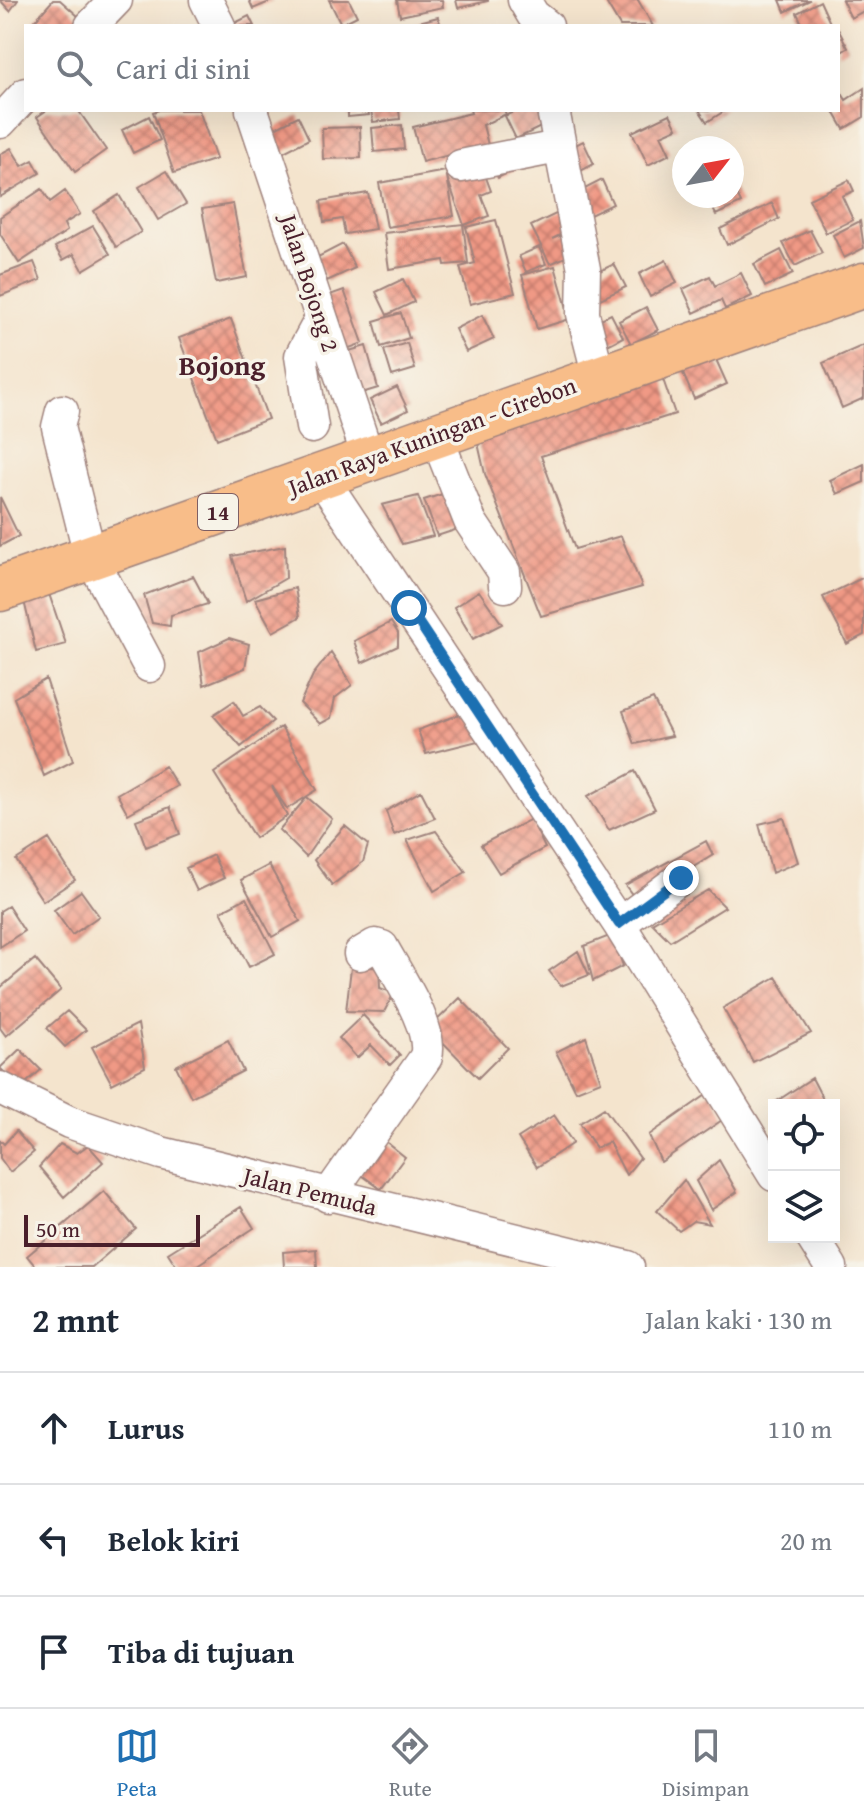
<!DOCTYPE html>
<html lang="id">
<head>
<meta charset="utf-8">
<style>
  :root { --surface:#fff; --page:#f6f6f7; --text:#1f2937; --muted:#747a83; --line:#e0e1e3; --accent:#1f6fb2 }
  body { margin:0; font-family:"Gentium Book Plus",serif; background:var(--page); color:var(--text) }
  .controls { position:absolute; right:24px; bottom:24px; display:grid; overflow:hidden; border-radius:0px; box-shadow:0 8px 32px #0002 }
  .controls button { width:72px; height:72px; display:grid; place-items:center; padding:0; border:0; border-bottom:2px solid var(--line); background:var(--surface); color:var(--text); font:40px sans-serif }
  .compass { position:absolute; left:672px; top:136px; width:72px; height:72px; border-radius:50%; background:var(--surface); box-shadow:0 8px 32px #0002; rotate:59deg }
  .scale { position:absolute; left:24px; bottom:20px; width:176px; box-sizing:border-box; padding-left:8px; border:4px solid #4a1f2b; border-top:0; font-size:22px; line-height:28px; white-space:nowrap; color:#4a1f2b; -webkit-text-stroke:6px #f7f3e8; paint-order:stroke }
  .stop { position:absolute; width:24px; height:24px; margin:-18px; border:6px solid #1f6fb2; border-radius:50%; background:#fff }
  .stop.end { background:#1f6fb2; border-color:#fff; box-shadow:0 2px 8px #0008 }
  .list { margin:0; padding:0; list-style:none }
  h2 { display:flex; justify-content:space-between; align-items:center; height:104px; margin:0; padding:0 32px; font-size:34px }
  h2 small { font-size:26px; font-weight:400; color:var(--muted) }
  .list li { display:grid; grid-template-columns:52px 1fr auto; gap:24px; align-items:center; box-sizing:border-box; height:112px; padding:0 32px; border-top:2px solid var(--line) }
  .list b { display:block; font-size:30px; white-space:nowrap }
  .list em { font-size:26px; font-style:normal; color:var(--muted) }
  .icon { flex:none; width:44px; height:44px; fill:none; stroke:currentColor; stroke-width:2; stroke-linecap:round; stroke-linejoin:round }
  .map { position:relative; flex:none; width:864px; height:1267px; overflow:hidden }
  .search { position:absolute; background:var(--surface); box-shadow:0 8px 32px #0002; left:24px; right:24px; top:24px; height:88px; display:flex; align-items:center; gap:20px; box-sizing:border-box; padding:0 28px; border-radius:0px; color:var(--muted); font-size:30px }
  .sheet { height:440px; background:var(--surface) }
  nav { display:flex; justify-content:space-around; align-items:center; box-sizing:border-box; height:112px; border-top:2px solid var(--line); background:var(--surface); font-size:22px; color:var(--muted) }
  nav a { display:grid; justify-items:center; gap:4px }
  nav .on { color:var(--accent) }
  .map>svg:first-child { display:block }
  .building { fill:url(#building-cross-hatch) }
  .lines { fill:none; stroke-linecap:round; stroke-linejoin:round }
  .minor-casing { stroke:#9f827c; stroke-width:35 }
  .highway-casing { stroke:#9f827c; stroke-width:47 }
  .minor { stroke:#fff; stroke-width:32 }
  .highway { stroke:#f8bd89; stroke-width:44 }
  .route { stroke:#1f6fb2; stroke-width:10 }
  .labels { text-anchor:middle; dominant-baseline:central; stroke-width:7; stroke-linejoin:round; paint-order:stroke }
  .shield { fill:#f7f3e8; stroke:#7e5f64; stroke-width:2 }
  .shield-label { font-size:22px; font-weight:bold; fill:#4a1f2b }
  .street-label { font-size:24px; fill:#4a1f2b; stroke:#f7f3e8 }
  .quarter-label { font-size:28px; font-weight:bold; fill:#4a1f2b; stroke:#f7f3e8 }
</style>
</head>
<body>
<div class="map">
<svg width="864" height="1267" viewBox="0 0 864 1267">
  <defs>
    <pattern id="building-cross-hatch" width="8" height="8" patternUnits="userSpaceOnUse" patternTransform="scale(2)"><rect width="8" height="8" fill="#f09985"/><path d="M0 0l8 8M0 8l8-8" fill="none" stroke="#c47c6d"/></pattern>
  </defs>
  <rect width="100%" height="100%" fill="#f7f3e8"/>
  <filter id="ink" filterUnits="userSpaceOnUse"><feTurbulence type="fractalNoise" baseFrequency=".0125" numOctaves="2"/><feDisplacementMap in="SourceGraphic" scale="16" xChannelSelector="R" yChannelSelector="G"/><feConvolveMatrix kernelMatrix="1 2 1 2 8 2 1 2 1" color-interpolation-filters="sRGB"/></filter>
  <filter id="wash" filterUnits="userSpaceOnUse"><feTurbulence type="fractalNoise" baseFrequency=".006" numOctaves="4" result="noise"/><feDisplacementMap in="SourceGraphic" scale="32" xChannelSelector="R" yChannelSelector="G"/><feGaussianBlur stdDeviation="1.8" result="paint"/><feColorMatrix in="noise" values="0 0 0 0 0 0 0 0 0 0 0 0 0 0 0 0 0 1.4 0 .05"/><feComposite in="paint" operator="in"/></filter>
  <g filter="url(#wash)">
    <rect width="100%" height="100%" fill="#f4e4cd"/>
    <g id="blocks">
      <path class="building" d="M0,0H18L10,11Z
        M53,0H60L87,24L30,26Z
        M249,0H274L253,9Z
        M329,0H349L357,16L341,24Z
        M397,0H442L443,7L400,16Z
        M456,0H488V1L458,8Z
        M614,0H638L653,26H620L607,4Z
        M780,0H810L785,12Z
        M842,0H864V11L851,18Z
        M820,1L830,23L803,26L797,13Z
        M249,16L254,26H229Z
        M438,17L441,26H416L415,23Z
        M838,29L848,48L838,54Z
        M864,88V117L844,129L833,110H838V94L841,92L846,100Z
        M47,110H78L106,150L75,172L37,117Z
        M159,110H199L216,159L174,173L153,112Z
        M348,110H368L369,115L348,117Z
        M371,110H399L400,119L373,122Z
        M470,110H504L506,114L483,125L490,153L525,164L498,178L488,158L465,151L422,162L413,127L471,113Z
        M517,110H536L543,126L516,139L505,116Z
        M699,110H726L707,122Z
        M670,114L677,128L661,135L670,154L648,165L632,132Z
        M149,116L160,140L133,153L122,130Z
        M298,116L309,139L282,153L271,130Z
        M402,125L404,149L374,152L372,128Z
        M360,127L361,158L323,159L322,128Z
        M583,141L594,164L567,178L556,155Z
        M11,148L22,166L33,160L40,173L0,197V154Z
        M481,164L491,191L481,195L489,216L464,225L447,177Z
        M166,171L186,204L158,220L139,187Z
        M446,171L454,216L387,227L379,183Z
        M602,180L613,204L586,217L575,194Z
        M849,180L854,191L842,196L853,220L826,233L809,199Z
        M732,184L741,203L716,215L707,196H732Z
        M42,189L50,202L65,191L80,214L64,224L67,231L19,263L0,234V217Z
        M368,193L375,229L345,234L342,219L324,222L321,201Z
        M119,195L141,232L116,247L94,211Z
        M772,203L779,219L727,245L720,229Z
        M233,204L247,277L216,283L202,209Z
        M564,210L572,229L552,239L570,232L579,251L550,264L531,226Z
        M496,220L515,293L470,304L460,267L475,263L466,227Z
        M860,221L864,248L844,258L833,235Z
        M463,224L468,263L445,265L444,260L389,269L384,233Z
        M93,226L110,254L83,270L74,254L63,260L55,247Z
        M810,230L822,253L795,266L783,243Z
        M343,244L355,268L327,281L316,258Z
        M539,247L546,264L526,272L519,256Z
        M781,250L793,274L765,287L754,264Z
        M666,260L677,283L650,297L639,274Z
        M34,262L41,280L0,296V275Z
        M614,264L626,287L598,300L587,277Z
        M555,266L570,319L537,329L522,275Z
        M741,273L752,296L725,309L721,300L694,313L683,289L710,276L715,286Z
        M403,279L414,302L387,315L376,292Z
        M344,290L363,343L344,350L324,297Z
        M646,307L658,330L631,344L619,321Z
        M401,313L409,338L381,347L374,321Z
        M611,314L623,337L596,351L584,327Z
        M482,315L494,339L466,352L455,329Z
        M231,319L268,419L217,439L179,338Z
        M407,343L415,369L392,376L384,350Z
        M864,345V398L842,408L823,363Z
        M366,346L378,388L352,396L339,354Z
        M714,355L727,384L694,399L681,369Z
        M658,365L675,414L541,456L575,549L621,536L642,587L541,616L485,474L475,430Z
        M397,387L408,410L381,423L370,400Z
        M864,464V482L837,494L830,480Z
        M452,491L464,527L437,536L424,500Z
        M418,496L433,536L402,544L382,505Z
        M0,497L19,536L0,546Z
        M285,546L286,578L246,601L232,556Z
        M193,576L208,604L171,615L170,626L152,623L144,595Z
        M864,577V635L847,644L823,597Z
        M45,582L66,644L36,652L22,592Z
        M295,588L300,617L273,632L255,599Z
        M479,591L502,624L473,639L454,607Z
        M391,622L398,633V646L362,663L354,641Z
        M229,638L249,644L245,668L204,685L199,652Z
        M331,652L352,685L335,698L331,718L320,724L300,703L313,675Z
        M46,679L73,761L44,776L14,698Z
        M653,699L672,736L635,744L623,711Z
        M234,701L243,716L260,707L273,721L241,747L213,715Z
        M466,712L486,739L426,754L418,730Z
        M281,727L317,790L287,809L272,786L287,816L255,838L214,773Z
        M165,766L177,786L128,814L117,794Z
        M635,771L655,809L609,830L588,796Z
        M421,791L435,818L394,835L386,811Z
        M307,797L332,819L306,857L279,830Z
        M170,807L180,834L146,847L136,820Z
        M784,818L798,862L772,873L759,824Z
        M531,819L545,848L499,873L481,845Z
        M345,826L368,845L363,862L332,885L314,860Z
        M436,831L466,872L434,891L407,840Z
        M49,839L75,880L43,901L16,860Z
        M706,841L713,855L637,901L625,885Z
        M213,855L224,878L197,891L186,868Z
        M269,865L300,921L272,937L241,880Z
        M708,890L725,907L670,941L652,923Z
        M81,891L99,916L72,935L54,910Z
        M246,898L275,954L249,967L221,911Z
        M8,906L24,931L0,947V911Z
        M612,935L623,966L593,981L584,946Z
        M578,951L589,975L561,986L549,971Z
        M35,959L61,990L6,1036L0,1028V988Z
        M379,967L380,988L394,993L384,1012L346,1011L351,968Z
        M776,977L811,1033L753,1062L723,1008Z
        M460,998L508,1048L478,1078L429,1028Z
        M67,1011L86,1030L65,1047L47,1028Z
        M363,1015L400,1055L390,1065L371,1045L357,1058L339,1038Z
        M138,1024L145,1067L112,1084L92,1047Z
        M586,1037L601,1081L576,1091L556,1052Z
        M228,1040L243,1071L191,1097L176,1066Z
        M20,1049L41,1070L20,1088L0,1068Z
        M812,1078L826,1105H779L777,1101Z
        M712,1091L725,1118L661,1162L649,1135Z
        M604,1108L640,1158L626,1175L609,1142L596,1148L580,1123Z
        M554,1115L573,1143L537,1167L518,1138Z
        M16,1131L34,1152L10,1172L0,1158V1140L4,1144Z
        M380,1137L405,1157L381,1189L355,1170Z
        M60,1144L77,1153L88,1145L103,1162L64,1197L39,1167Z
        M719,1160L737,1192L711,1210L696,1181Z
        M684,1180L710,1224L693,1221L679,1231L657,1211Z
        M104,1191L136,1229L92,1267H36L27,1256Z
        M241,1207L254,1228L194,1267H177L168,1253Z
        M316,1249L317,1267H284L283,1252Z"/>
    </g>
  </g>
  <g filter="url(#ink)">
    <use href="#blocks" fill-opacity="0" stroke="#9f827c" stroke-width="2"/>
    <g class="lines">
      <g class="minor-casing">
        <path id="minor" d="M206,0L219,26
          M524,0L533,15L547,26
          M91,26L116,0
          M252,110L368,457
          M553,110L584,269L583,314L599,377
          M0,122L26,94
          M461,166L558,147
          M62,411L58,427L90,555L149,666
          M312,427L301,356L321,319
          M435,433L470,521L504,572L505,586
          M321,477L619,924L774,1175
          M619,924L681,878
          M0,1088L69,1122L161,1153L628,1267
          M328,1196L426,1057C434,1028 397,975 382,947L375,945L360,954
          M812,1237L831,1267"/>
      </g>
      <g class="highway-casing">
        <path id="highway" d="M0,589L864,285"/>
      </g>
      <use href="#minor" class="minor"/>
      <use href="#highway" class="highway"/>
    </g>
  </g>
  <g class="lines" filter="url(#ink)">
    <path class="route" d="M409,608L619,924L681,878"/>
  </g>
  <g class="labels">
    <rect class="shield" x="198" y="494" width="40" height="36" rx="6"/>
    <g class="shield-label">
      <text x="218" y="512">14</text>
    </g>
    <g class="street-label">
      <text transform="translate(310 283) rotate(72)">Jalan Bojong 2</text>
      <text transform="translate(432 436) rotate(-20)">Jalan Raya Kuningan - Cirebon</text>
      <text transform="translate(310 1191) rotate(14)">Jalan Pemuda</text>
    </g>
    <g class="quarter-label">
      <text x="222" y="364">Bojong</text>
    </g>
  </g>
</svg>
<div class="controls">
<button><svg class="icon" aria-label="locate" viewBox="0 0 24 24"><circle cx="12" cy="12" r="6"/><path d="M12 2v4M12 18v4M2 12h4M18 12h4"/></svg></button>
<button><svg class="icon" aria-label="layers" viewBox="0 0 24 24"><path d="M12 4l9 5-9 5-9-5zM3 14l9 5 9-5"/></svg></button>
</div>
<svg class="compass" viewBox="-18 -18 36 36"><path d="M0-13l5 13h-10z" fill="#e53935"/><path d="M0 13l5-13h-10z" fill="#747a83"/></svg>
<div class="scale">50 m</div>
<div class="stop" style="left:409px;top:608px"></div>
<div class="stop end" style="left:681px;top:878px"></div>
<div class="search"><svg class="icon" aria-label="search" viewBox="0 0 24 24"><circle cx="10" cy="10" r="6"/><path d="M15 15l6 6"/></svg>Cari di sini</div>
</div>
<section class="sheet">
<h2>2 mnt<small>Jalan kaki · 130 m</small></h2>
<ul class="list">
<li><svg class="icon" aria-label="ahead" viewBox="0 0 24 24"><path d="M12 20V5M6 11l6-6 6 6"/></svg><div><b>Lurus</b></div><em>110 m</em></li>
<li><svg class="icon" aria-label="left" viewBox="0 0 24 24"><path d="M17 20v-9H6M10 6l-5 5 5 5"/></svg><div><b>Belok kiri</b></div><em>20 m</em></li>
<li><svg class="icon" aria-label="arrive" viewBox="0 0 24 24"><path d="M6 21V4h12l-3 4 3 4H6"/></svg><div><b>Tiba di tujuan</b></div></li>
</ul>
</section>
<nav>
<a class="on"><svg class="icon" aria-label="map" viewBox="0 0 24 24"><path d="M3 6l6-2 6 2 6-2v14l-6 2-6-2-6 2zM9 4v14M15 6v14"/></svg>Peta</a>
<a><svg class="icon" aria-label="directions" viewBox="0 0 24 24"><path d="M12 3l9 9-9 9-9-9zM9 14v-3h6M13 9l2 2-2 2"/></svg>Rute</a>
<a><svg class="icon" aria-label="saved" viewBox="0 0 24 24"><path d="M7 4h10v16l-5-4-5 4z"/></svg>Disimpan</a>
</nav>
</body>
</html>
